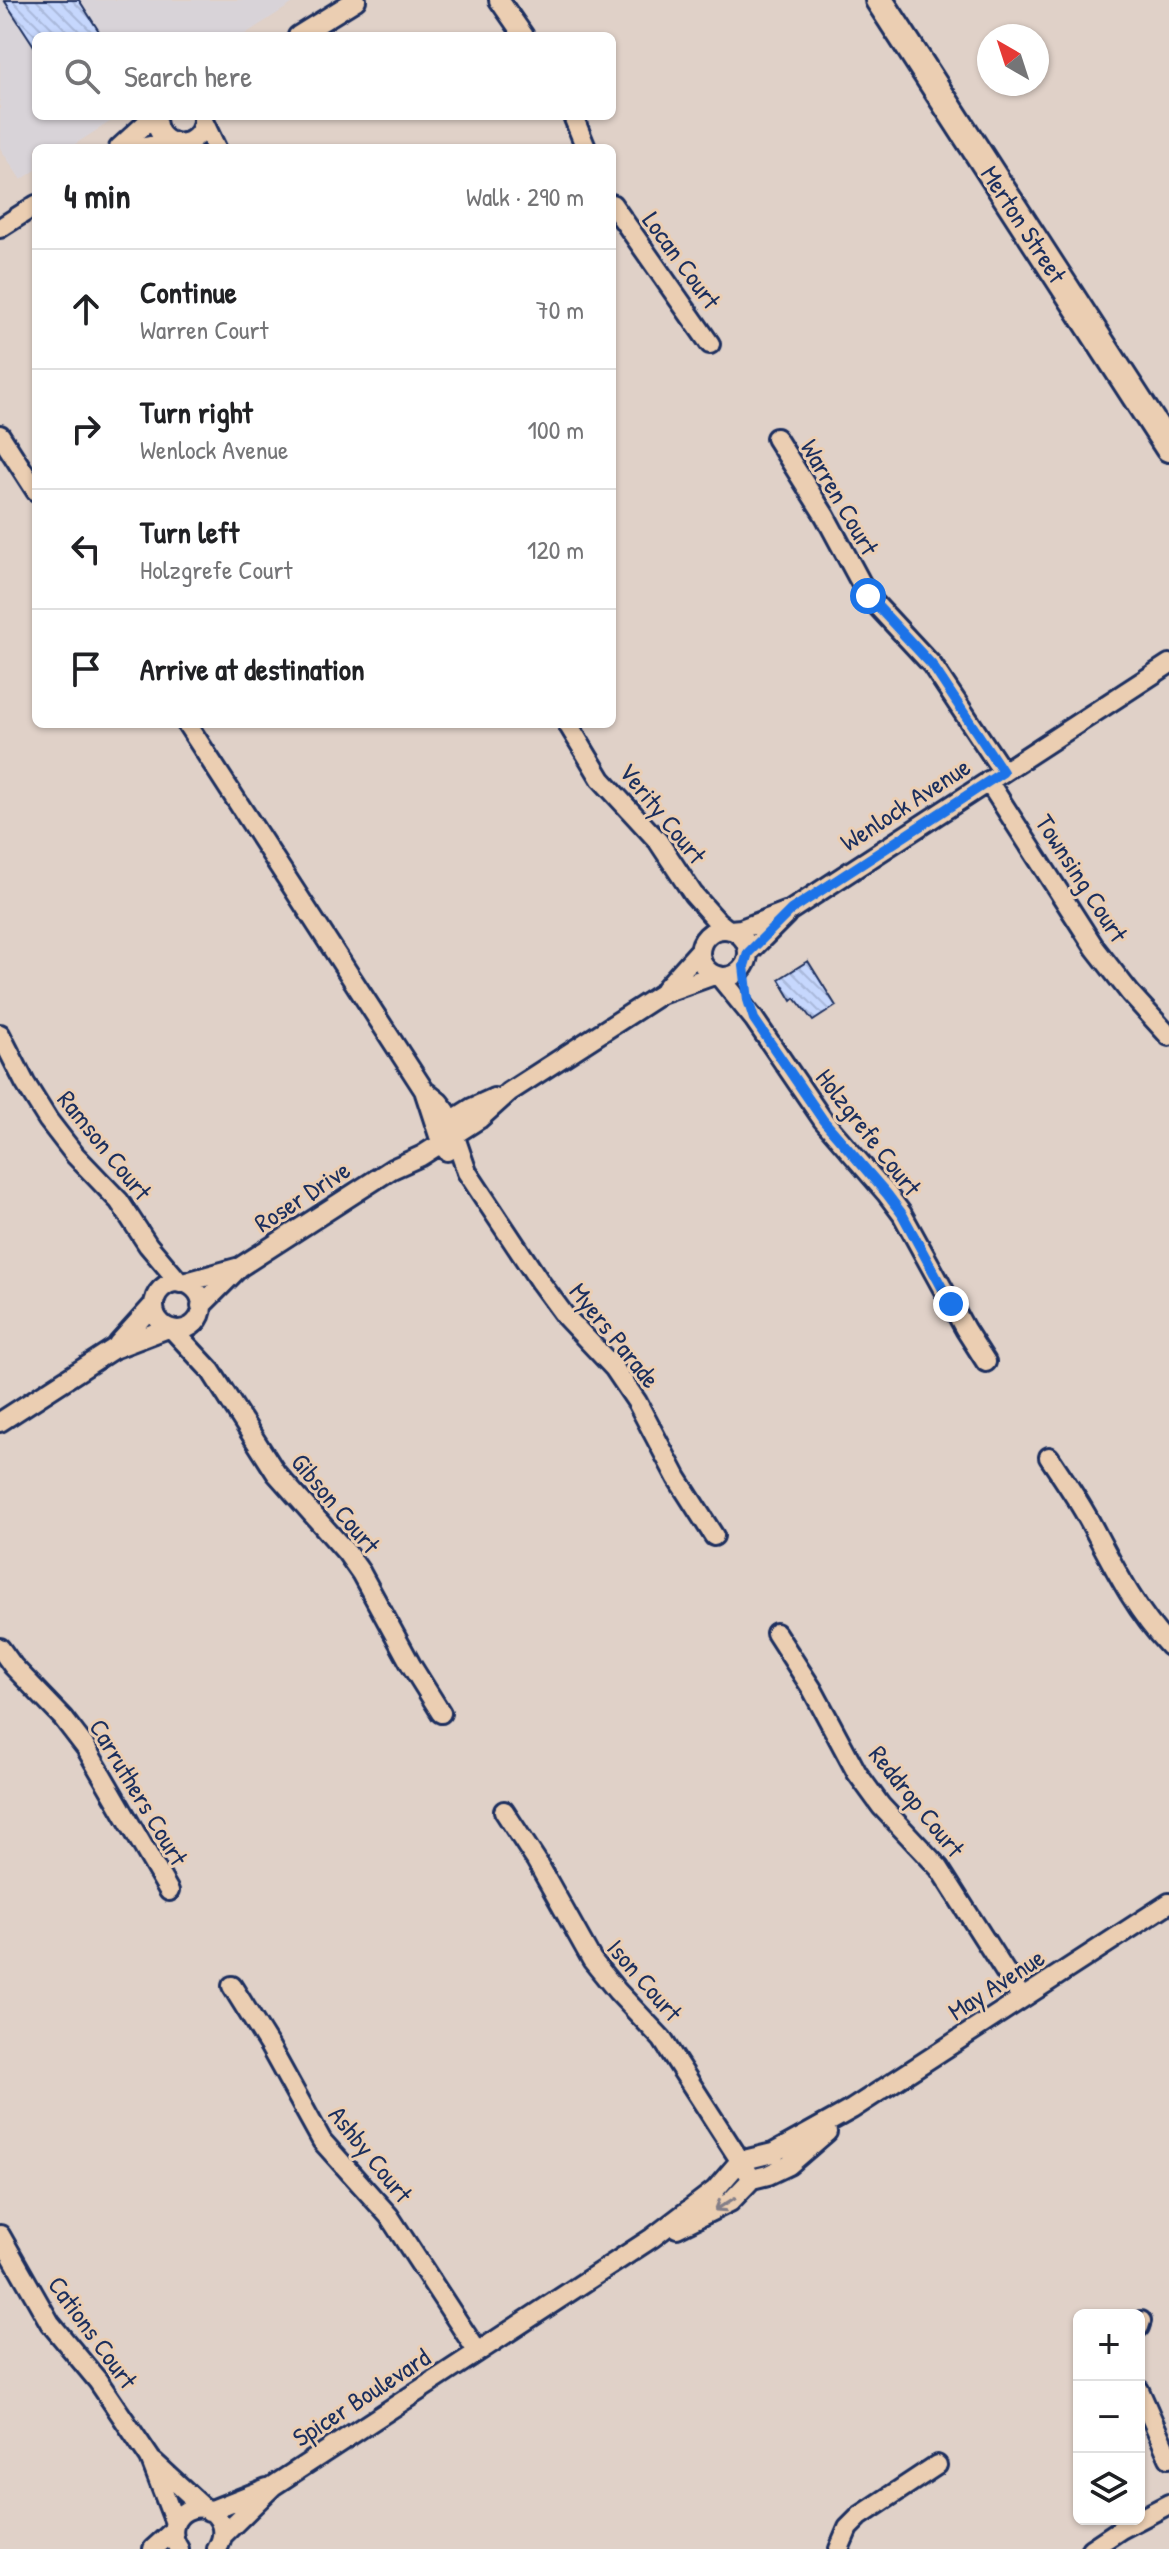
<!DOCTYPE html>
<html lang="en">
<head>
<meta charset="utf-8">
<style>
  :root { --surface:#fff; --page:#f6f6f6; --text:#202124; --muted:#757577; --line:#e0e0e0 }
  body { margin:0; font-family:"Patrick Hand",sans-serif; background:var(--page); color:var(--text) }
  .controls { position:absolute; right:24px; bottom:24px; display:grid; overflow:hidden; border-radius:12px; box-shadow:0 2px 6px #0004 }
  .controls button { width:72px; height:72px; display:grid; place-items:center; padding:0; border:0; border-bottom:2px solid var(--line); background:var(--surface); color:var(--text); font:40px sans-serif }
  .compass { position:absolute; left:977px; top:24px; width:72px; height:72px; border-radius:50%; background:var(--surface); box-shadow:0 2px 6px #0004; rotate:321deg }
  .stop { position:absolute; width:24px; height:24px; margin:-18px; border:6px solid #1a73e8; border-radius:50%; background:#fff }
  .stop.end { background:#1a73e8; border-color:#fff; box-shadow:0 2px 8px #0008 }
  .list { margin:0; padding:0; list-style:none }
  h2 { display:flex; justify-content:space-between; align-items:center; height:104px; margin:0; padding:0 32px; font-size:34px }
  h2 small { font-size:26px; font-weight:400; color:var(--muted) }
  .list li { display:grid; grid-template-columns:52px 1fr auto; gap:24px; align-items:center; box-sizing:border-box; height:120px; padding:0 32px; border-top:2px solid var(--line) }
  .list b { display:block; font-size:30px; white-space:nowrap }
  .list p { margin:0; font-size:26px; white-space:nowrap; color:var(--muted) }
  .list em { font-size:26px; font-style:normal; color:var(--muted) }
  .icon { flex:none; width:44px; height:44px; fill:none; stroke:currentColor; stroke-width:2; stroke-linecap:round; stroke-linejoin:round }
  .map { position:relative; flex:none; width:1169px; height:2549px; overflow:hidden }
  .search { position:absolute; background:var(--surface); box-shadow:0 2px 6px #0004; left:32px; top:32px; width:584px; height:88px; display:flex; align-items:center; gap:20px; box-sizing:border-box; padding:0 28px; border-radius:12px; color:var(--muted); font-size:30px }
  .panel { position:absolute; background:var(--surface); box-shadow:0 2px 6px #0004; left:32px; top:144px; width:584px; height:584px; border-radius:12px }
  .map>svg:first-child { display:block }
  .built { fill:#d8d3d8 }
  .building { fill:url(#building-back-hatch); stroke:#1b2f5e; stroke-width:2 }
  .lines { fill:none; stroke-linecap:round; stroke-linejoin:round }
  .street-casing { stroke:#1b2f5e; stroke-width:24 }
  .secondary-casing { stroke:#1b2f5e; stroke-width:32 }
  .street { stroke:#ebceb2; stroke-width:18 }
  .secondary { stroke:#ebceb2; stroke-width:26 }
  .oneway { stroke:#837e88 }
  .route { stroke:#1a73e8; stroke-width:10 }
  .labels { text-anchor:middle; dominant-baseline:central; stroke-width:6; stroke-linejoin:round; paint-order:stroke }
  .street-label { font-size:26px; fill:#1b2f5e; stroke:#ebceb2 }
</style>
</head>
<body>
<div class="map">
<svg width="1169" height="2549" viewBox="0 0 1169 2549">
  <defs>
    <pattern id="building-back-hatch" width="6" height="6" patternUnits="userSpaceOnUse" patternTransform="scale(2)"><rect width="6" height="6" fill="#c6d7fd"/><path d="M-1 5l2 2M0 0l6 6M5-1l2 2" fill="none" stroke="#aab9db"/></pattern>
  </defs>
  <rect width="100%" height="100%" fill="#e0d1c8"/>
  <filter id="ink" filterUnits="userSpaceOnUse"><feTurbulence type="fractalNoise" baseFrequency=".0125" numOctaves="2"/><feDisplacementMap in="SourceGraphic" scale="16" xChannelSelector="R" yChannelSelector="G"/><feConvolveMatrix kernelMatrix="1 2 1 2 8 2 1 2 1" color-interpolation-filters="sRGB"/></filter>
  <g filter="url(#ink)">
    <path class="built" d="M0,0H298L242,36H36V116H119L69,148H36V170L21,180L0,148Z"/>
    <path class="building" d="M4,0H79L102,36H36V49Z
      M808,961L836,1006L813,1021L795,998L792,1001L779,979Z"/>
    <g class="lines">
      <g class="street-casing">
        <path id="street" d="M499,0L524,36
          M298,36L356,0
          M156,116C155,153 205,152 203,116
          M573,116L586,148
          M204,123L216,148
          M119,148L154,116
          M140,148L170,142
          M612,204L710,344
          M0,228L36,205
          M0,435L36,491
          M776,438L825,516L868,596L932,665L1003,772
          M187,724L424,1090L440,1139L447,1151
          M568,724L601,779L658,841L693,894L717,921L727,929
          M988,781L1095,948L1130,993L1169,1036
          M700 953a24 24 0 1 1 48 0a24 24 0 1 1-48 0Z
          M730,930L741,929L791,910L1169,664
          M748,953L786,915
          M719,976L754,1019L823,1120L887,1194L902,1214L965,1329L986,1362
          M665,989L700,950
          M0,1034L25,1083L48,1120L75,1155L119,1201L148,1245L180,1283
          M424,1090L439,1102L446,1111L467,1172L540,1282L565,1316L614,1368L637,1402L677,1478L714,1536
          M440,1128L472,1108L494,1098
          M154 1306a24 24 0 1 1 48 0a24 24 0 1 1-48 0Z
          M183,1283L240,1267
          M201,1306L240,1267L392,1169L421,1156L454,1135L479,1119L509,1092L661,994L714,975
          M173,1330L211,1371L276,1473L347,1553L361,1573L411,1665L441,1713
          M118,1344L154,1304
          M0,1422L113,1349L168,1328
          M1049,1457C1063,1478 1077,1498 1089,1520C1113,1565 1134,1609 1169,1646
          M776,1633L812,1689L857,1773L881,1806L939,1868L1022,1998
          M0,1648L13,1666L63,1718L86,1748L169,1891
          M504,1811L536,1860L592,1960L617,1991L662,2039L752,2179
          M232,1986L270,2047L322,2141L389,2216L477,2351
          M677,2228L730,2202L752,2179L768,2175L789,2165L827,2132
          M0,2235L50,2323L98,2381L150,2458L175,2523
          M1139,2327L1141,2321
          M1139,2390L1169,2458
          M154,2462L204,2508
          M209,2511L267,2488
          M223,2535L273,2486L652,2238L715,2190L740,2161L773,2153L852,2109L1169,1903
          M153,2549L173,2531
          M179,2549C156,2514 208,2490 221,2524C224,2533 222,2541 217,2549
          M839,2549L848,2528L860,2516L937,2465
          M1091,2549L1121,2529L1169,2504"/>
      </g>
      <g class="secondary-casing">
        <path id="secondary" d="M879,0L1169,448"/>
      </g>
      <use href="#street" class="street"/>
      <use href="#secondary" class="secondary"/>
    </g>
    <defs><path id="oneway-shaft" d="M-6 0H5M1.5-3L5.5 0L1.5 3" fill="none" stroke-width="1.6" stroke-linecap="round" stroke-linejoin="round" transform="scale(2)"/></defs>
    <use class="oneway" href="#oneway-shaft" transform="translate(725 2204) rotate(148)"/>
  </g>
  <g class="lines" filter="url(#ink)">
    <path class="route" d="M868,596L932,665L1003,772L791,910L748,953L744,966L748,1000L754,1019L823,1120L887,1194L902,1214L951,1304"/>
  </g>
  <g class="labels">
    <g class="street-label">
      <text transform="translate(1024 224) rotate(57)">Merton Street</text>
      <text transform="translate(682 260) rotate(54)">Locan Court</text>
      <text transform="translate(840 497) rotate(60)">Warren Court</text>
      <text transform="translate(905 804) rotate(-33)">Wenlock Avenue</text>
      <text transform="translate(663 813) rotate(51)">Verity Court</text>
      <text transform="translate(1082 878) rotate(57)">Townsing Court</text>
      <text transform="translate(869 1132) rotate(52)">Holzgrefe Court</text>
      <text transform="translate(105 1145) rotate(51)">Ramson Court</text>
      <text transform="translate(302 1196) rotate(-33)">Roser Drive</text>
      <text transform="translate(615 1335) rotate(51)">Myers Parade</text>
      <text transform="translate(336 1503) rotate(50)">Gibson Court</text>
      <text transform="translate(139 1792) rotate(59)">Carruthers Court</text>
      <text transform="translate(917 1801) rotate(51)">Reddrop Court</text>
      <text transform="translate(645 1980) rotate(49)">Ison Court</text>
      <text transform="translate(996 1984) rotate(-33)">May Avenue</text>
      <text transform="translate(371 2154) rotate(51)">Ashby Court</text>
      <text transform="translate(93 2332) rotate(54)">Cations Court</text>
      <text transform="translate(361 2397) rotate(-33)">Spicer Boulevard</text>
    </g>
  </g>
</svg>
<div class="controls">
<button>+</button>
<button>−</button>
<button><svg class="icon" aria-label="layers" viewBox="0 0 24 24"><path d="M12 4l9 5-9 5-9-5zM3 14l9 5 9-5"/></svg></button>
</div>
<svg class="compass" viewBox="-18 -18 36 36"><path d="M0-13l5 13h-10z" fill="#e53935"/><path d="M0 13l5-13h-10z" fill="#757577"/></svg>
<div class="stop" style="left:868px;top:596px"></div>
<div class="stop end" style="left:951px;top:1304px"></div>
<div class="search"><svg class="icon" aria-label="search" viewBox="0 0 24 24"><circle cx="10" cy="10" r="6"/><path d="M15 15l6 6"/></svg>Search here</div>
<section class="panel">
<h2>4 min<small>Walk · 290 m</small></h2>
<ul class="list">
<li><svg class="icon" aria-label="ahead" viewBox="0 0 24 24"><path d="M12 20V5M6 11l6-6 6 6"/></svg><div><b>Continue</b><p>Warren Court</p></div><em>70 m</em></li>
<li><svg class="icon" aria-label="right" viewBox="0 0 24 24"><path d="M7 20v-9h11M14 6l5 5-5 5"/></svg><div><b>Turn right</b><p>Wenlock Avenue</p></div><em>100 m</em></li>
<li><svg class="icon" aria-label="left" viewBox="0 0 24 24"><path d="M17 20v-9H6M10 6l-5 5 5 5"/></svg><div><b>Turn left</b><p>Holzgrefe Court</p></div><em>120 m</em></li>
<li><svg class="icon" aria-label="arrive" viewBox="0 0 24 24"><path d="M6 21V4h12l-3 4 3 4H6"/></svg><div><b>Arrive at destination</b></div></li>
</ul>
</section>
</div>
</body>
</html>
